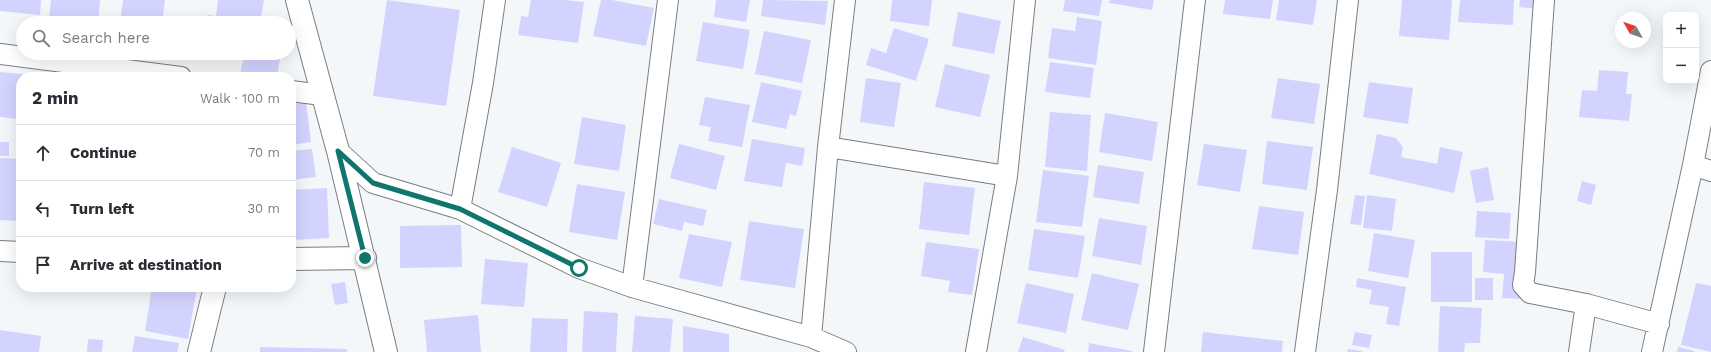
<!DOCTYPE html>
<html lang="en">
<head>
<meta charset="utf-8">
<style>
  :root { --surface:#fff; --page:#f2f2f3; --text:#2b2b33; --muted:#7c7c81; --line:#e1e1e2 }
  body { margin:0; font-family:"Work Sans",sans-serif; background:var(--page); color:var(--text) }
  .controls { position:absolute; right:12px; top:12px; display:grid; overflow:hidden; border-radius:8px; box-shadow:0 4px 16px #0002 }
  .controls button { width:36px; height:36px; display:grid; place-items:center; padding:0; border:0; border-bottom:1px solid var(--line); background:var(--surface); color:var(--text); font:20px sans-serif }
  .compass { position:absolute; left:1615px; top:12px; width:36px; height:36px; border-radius:50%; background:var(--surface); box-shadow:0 4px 16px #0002; rotate:310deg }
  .stop { position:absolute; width:12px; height:12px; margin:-9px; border:3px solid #0f766e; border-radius:50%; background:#fff }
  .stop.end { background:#0f766e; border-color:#fff; box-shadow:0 1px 4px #0008 }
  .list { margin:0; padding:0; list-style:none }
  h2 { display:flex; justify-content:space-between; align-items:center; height:52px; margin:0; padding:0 16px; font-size:17px }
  h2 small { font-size:13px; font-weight:400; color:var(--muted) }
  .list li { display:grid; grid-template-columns:26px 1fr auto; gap:12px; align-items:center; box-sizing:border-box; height:56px; padding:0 16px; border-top:1px solid var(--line) }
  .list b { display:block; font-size:15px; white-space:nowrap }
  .list em { font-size:13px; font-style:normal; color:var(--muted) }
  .icon { flex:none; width:22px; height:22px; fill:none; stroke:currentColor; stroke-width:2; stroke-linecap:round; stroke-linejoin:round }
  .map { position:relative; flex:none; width:1711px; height:352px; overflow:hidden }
  .search { position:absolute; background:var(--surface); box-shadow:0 4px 16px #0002; left:16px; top:16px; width:280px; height:44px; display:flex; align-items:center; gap:10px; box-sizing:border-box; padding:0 14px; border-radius:22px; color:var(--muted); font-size:15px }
  .panel { position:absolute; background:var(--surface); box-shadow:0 4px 16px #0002; left:16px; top:72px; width:280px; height:220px; border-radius:16px }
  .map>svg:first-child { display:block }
  .building { fill:#d3d3ff }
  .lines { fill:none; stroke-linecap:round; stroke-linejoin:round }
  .minor-casing { stroke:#7a7d80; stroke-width:22 }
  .tertiary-casing { stroke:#7a7d80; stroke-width:24 }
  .minor { stroke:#fff; stroke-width:20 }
  .tertiary { stroke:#fff; stroke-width:22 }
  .route { stroke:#0f766e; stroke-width:5 }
</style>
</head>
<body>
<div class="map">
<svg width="1711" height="352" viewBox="0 0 1711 352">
  <rect width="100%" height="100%" fill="#f4f7fa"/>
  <path class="building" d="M0,0H41L40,15L0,11Z
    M51,0H100L98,23L49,20Z
    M123,0H165L162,23H120Z
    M218,0H264L260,23H207L208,15L216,16Z
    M387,0L460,10L446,106L373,96Z
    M531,0H565L584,2L578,43L518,35L521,16L528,17Z
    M601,0H612L654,8L646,46L593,36Z
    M716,0H750L746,22L714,17Z
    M763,0L828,1L825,25L761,16Z
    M892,0H932L929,26L890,21Z
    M1065,0H1102L1099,16L1063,11Z
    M1110,0H1154L1152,10L1109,3Z
    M1225,0H1273L1270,19L1223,14Z
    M1279,0H1317L1313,25L1276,20Z
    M1402,0H1452L1449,40L1399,36Z
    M1460,0H1514L1513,25L1458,22Z
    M1520,0H1537V9L1519,7Z
    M958,12L1001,21L994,54L952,46Z
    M1077,17L1102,21L1096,65L1048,58L1052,28L1075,31Z
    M703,22L750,30L743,69L696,61Z
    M894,28L929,39L916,81L866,65L871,48L886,53Z
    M764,31L811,40L802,83L755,74Z
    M204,53H281L277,77H260L240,74L243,60Z
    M1050,62L1094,68L1090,98L1045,92Z
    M945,64L990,75L980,117L935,107Z
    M1599,70L1628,72L1626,94H1632L1629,121L1579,117L1582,90L1597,91Z
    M0,72L23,74L21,77L18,119L0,117Z
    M866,78L901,83L894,127L860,122Z
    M1278,78L1320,84L1314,124L1271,118Z
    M761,82L802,91L796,116L790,114L786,129L752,122Z
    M1369,82L1413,88L1408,124L1363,117Z
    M705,97L750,105L742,147L708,141L711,127L699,125Z
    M306,102L311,142L291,145V104Z
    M1050,112L1091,115L1087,171L1045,167Z
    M1105,113L1158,122L1152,161L1099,152Z
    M582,117L626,125L619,171L574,164Z
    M1377,134L1396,138L1403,147L1401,157L1437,164L1440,147L1463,152L1454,193L1369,174Z
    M752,139L805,148L802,166L786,163L782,187L744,181Z
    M1267,141L1313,147L1307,190L1262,184Z
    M0,142H9V156H0Z
    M679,144L725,156L716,190L670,178Z
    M1204,144L1247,150L1240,192L1197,185Z
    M512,147L561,163L547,207L498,192Z
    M312,149L316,177L291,180V151Z
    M0,158L21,159L20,221L0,220Z
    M1098,165L1144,172L1139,204L1093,197Z
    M1488,167L1494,200L1476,203L1470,171Z
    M1043,170L1089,176L1082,227L1036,222Z
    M1582,181L1596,185L1591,205L1577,201Z
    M924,182L975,188L969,235L919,229Z
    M577,184L625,192L617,240L569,232Z
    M327,188L329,238L292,240L291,190Z
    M1355,195L1365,196L1361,225L1350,224Z
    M1367,195L1396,199L1392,231L1363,228Z
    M659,199L707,210L703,226L684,222L682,231L653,224Z
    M1259,206L1304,212L1298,255L1252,249Z
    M1477,211L1511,213L1509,239L1475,237Z
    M1099,218L1147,226L1141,265L1092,256Z
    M749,221L804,229L795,288L740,280Z
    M461,225L462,267L400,268V226Z
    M1034,229L1085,236L1078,278L1028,270Z
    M1374,233L1415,240L1408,278L1368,271Z
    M689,234L732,242L722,287L679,278Z
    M1485,240L1524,242L1520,299L1502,298L1504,274L1483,272Z
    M926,242L979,249L972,295L948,292L950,281L921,276Z
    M1431,252H1472V302H1431Z
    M485,259L528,263L524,307L481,304Z
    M1092,273L1139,284L1128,330L1081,320Z
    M1357,278L1406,287L1399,326L1386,324L1389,307L1369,304L1372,290L1356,287Z
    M1475,278H1493V300H1475Z
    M345,282L348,303L335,305L331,284Z
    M1026,283L1074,294L1066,333L1017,323Z
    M1696,283L1711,286V352L1681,345Z
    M152,287H197L188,339L145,331Z
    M1440,306L1482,308L1480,343H1465L1464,352H1438Z
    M584,311L618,313L616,352H582Z
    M478,315L481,352H427L424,320Z
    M635,316L673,319L670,352H632Z
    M532,318L568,319L567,352H530Z
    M683,326L729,334V352H683Z
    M0,330L41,336L39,352H0Z
    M1203,332L1283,341L1282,352H1201Z
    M1355,332L1372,335L1369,348L1352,345Z
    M135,336L179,343L177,352H132Z
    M1023,337L1065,350L1064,352H1018Z
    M88,339L103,340L102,352H87Z
    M1089,343L1132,351V352H1088Z
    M260,347L347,349V352H260Z
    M1678,347L1695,351L1694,352H1677Z
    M1348,349L1362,351V352H1347Z"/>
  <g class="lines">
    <g class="minor-casing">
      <path id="minor" d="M1544,0L1525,272L1523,285L1530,293L1586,304L1659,324
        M0,54L181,77
        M291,91L322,95
        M828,147L1007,176
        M338,151L373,183L460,209L579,268L632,287L811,337L846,352
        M1693,165L1711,171
        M460,209L483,83L495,0
        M0,251L21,252
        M632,287L668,0
        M811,337L828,147L845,0
        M976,352L1007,176L1025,0
        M1154,352L1195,0
        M1305,352L1327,190L1348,0
        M1579,352L1586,304
        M1652,352L1693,165L1711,71"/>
    </g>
    <g class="tertiary-casing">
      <path id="tertiary" d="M297,0L338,151L386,352
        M291,259L365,258
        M199,352L215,287"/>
    </g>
    <use href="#minor" class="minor"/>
    <use href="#tertiary" class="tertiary"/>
  </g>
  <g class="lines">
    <path class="route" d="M365,258L338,151L373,183L460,209L579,268"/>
  </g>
</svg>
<div class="controls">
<button>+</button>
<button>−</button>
</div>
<svg class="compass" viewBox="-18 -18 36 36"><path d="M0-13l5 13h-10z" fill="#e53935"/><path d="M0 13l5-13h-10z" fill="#7c7c81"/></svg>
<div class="stop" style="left:579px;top:268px"></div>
<div class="stop end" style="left:365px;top:258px"></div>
<div class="search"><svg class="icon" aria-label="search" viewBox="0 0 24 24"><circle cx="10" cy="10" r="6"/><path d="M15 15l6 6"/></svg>Search here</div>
<section class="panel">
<h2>2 min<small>Walk · 100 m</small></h2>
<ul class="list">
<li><svg class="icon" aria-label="ahead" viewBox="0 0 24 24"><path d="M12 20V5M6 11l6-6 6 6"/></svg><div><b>Continue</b></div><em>70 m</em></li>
<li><svg class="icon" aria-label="left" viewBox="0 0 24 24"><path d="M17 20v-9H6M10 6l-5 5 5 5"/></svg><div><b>Turn left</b></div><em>30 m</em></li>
<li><svg class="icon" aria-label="arrive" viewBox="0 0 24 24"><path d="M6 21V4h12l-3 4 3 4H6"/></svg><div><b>Arrive at destination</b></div></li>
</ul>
</section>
</div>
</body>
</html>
